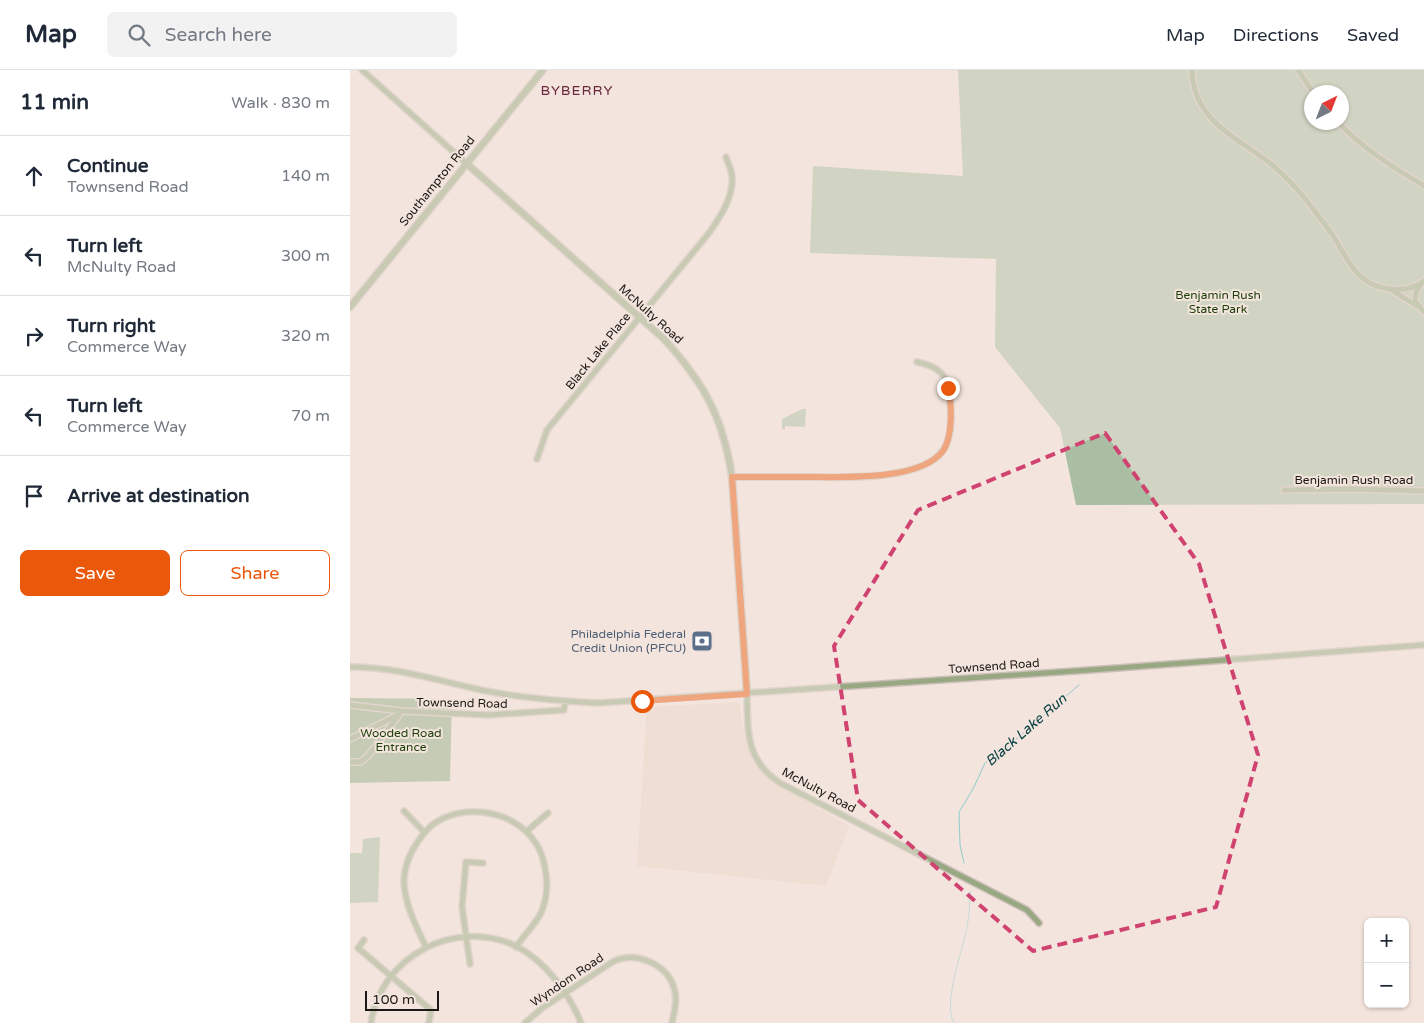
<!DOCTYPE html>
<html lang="en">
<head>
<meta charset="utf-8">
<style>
  :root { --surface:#fff; --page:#f2f2f3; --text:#1f2937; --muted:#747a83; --line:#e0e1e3; --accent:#ea580c }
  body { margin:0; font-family:"Varela Round",sans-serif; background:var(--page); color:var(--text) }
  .controls { position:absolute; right:15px; bottom:15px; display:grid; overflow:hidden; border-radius:8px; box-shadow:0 1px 4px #0004 }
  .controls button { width:45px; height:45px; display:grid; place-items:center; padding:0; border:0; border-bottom:1px solid var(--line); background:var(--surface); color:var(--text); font:25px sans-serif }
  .compass { position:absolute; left:954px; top:15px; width:45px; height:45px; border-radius:50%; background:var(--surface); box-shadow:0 1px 4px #0004; rotate:42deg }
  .scale { position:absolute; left:15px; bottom:12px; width:74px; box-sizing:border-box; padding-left:5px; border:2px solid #1c1815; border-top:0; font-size:14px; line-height:18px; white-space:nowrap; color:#1c1815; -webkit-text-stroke:4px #f3e5dd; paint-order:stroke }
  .stop { position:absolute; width:15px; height:15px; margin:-11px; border:4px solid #ea580c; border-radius:50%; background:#fff }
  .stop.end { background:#ea580c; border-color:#fff; box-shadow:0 1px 5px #0008 }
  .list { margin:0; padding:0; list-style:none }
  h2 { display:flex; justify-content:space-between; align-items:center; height:65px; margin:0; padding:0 20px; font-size:21px }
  h2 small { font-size:16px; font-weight:400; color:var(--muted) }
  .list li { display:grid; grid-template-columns:32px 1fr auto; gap:15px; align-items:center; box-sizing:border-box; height:80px; padding:0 20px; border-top:1px solid var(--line) }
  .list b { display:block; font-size:19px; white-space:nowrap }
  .list p { margin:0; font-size:16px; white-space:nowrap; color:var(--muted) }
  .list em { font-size:16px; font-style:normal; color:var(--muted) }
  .actions { display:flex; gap:10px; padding:15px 20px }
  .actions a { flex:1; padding:11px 0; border:1px solid var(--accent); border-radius:8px; text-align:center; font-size:18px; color:var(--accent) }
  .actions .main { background:var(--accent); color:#fff }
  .icon { flex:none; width:28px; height:28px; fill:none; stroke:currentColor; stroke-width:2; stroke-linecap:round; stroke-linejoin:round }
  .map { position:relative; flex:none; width:1074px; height:953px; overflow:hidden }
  header { display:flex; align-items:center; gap:30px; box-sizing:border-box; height:70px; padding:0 25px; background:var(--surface); border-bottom:1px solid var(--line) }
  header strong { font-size:24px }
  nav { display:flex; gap:28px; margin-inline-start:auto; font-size:18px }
  .search { width:350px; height:45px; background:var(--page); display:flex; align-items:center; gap:12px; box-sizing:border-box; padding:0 18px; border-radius:8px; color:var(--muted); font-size:19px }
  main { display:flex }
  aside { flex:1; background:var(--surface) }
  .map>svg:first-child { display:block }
  .built { fill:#ead6ca }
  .green { fill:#a9bea2; fill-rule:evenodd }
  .forest { fill:#91ac87 }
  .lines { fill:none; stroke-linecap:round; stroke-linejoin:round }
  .stream { stroke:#91cbcd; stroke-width:1 }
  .minor-casing { stroke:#ccc0b9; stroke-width:8 }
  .tertiary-casing { stroke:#ccc0b9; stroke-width:9 }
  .minor { stroke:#98a883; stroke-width:5 }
  .tertiary { stroke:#98a883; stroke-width:6 }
  .route { stroke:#ea580c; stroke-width:6 }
  .marked { fill:none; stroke:#d04371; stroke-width:4; stroke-dasharray:10 6; stroke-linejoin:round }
  .labels { text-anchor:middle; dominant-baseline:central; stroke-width:4; stroke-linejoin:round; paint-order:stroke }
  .street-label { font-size:12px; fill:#1c1815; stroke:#f3e5dd }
  .park-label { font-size:12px; fill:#193d06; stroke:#f3e5dd }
  .service-label { font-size:12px; fill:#4e5e75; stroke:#f3e5dd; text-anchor:end }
  .neighbourhood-label { font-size:14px; letter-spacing:1px; fill:#6b273c; stroke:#f3e5dd }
  .water-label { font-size:14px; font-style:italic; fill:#0a4144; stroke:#f3e5dd }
</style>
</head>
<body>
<header>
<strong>Map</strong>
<div class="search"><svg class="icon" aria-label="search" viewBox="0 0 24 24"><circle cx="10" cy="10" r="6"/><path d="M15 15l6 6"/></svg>Search here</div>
<nav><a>Map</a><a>Directions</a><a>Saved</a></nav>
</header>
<main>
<aside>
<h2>11 min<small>Walk · 830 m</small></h2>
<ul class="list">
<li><svg class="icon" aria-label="ahead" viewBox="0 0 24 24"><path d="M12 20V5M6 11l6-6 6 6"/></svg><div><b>Continue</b><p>Townsend Road</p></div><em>140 m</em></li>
<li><svg class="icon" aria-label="left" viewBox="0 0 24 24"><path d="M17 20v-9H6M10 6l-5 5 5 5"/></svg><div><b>Turn left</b><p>McNulty Road</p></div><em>300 m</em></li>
<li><svg class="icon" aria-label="right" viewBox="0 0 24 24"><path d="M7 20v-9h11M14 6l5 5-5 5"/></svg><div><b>Turn right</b><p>Commerce Way</p></div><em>320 m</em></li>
<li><svg class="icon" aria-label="left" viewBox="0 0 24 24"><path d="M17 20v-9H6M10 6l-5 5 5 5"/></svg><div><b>Turn left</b><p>Commerce Way</p></div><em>70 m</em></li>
<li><svg class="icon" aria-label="arrive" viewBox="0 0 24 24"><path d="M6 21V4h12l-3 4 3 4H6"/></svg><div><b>Arrive at destination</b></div></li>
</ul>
<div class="actions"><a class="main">Save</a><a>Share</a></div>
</aside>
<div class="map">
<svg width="1074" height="953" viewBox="0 0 1074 953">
  <rect width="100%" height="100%" fill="#f3e5dd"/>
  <path class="built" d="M389,632L396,670L403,691L410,700L428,714L499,756L476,816L287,796L297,637Z"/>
  <path class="green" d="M608,0H1074V434L726,435L710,358L645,277L646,189L460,183L463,96L613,106ZM962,22H992V52H962Z
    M452,339H456L455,357L435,356V359H432V349Z
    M30,767L28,832L0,833V783H12L13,769Z"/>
  <path class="forest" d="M0,628L102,629L100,711L0,713Z"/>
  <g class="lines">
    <path class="stream" d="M614,793L610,775L609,742L623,719L635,693L648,685L729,615
      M604,953C592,935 613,879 617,857C619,846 620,834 620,822"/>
    <g class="minor-casing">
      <path id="minor" d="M12,0L116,93
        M842,0C843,51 887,67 921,94C939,109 954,126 967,144C973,152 980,160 985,169C995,185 1003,204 1020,213C1036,221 1059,223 1074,211
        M948,0L963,22
        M988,52C1013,79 1043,97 1074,116
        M1071,214L1066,222L1065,231L1074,242
        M1043,221L1067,236
        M187,389L197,360L359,163C370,147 384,127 382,106C381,99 378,93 376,87
        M382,407C406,407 430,407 454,407C489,407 572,412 593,380C603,366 601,344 600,328C599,305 588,296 567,292
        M934,420L1001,419L1074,421
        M0,597C49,597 84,610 131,620C170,628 209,631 248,633L754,599L1074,575
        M397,624C398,661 395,690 430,713L677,840L689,853
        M0,635L52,641L139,645L214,640L215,631
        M0,669L48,645
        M0,692H11L18,686L49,645
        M54,741L74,762
        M177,761L198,743
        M14,870L8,878L81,940L79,953
        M76,877C66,856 55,835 54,812C54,799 59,784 67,773C72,765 79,756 88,751C129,728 188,749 195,798C198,813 197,829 191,843C184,856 174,865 166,877
        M120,894L112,837L116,792L133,793
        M21,953C30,887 105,847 166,876C195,891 219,923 231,953
        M175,953L191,939L264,891C286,881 317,894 324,918C328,930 324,942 322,953"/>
    </g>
    <g class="tertiary-casing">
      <path id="tertiary" d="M116,93L314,269C354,313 373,347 382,407L397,624
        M0,237L193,0"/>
    </g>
    <use href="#minor" class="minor"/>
    <use href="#tertiary" class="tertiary"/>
  </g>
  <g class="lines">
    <path class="route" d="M292,631L397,624L382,407C407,407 433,407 458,407C493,407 570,411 593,381C603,367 602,333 598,318"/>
  </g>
  <path d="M0 0H1074V953H0ZM755,363L849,494L908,685L866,837L683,881L508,730L484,576L568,440Z" fill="#f3e5dd" fill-opacity=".55" fill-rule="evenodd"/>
  <path class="marked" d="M755,363L849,494L908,685L866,837L683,881L508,730L484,576L568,440Z"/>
  <defs>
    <g id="bank-square" transform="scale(1.125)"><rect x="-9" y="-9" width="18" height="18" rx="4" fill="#5c6f8a" stroke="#f3e5dd"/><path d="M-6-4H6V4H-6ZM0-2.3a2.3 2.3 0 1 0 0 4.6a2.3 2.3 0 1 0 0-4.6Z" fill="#fff"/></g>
  </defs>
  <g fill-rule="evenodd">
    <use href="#bank-square" x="352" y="571"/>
  </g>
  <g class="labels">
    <g class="street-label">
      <text transform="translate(87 111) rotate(-51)">Southampton Road</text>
      <text transform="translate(301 244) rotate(42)">McNulty Road</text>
      <text transform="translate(248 281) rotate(-51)">Black Lake Place</text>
      <text x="1004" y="410">Benjamin Rush Road</text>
      <text transform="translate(644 596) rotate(-4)">Townsend Road</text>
      <text transform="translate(112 633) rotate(1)">Townsend Road</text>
      <text transform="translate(469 720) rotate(28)">McNulty Road</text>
      <text transform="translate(217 910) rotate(-34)">Wyndom Road</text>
    </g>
    <g class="park-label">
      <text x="868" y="225">Benjamin Rush<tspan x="868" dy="14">State Park</tspan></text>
      <text x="51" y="663">Wooded Road<tspan x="51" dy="14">Entrance</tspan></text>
    </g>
    <g class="service-label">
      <text x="336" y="564">Philadelphia Federal<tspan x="336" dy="14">Credit Union (PFCU)</tspan></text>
    </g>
    <g class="neighbourhood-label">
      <text x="227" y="20">BYBERRY</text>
    </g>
    <g class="water-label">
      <text transform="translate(676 660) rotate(-41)">Black Lake Run</text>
    </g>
  </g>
</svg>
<div class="controls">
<button>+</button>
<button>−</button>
</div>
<svg class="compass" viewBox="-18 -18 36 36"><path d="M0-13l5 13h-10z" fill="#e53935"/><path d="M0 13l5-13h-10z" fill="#747a83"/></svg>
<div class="scale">100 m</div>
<div class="stop" style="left:292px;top:631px"></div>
<div class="stop end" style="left:598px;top:318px"></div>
</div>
</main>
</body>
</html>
